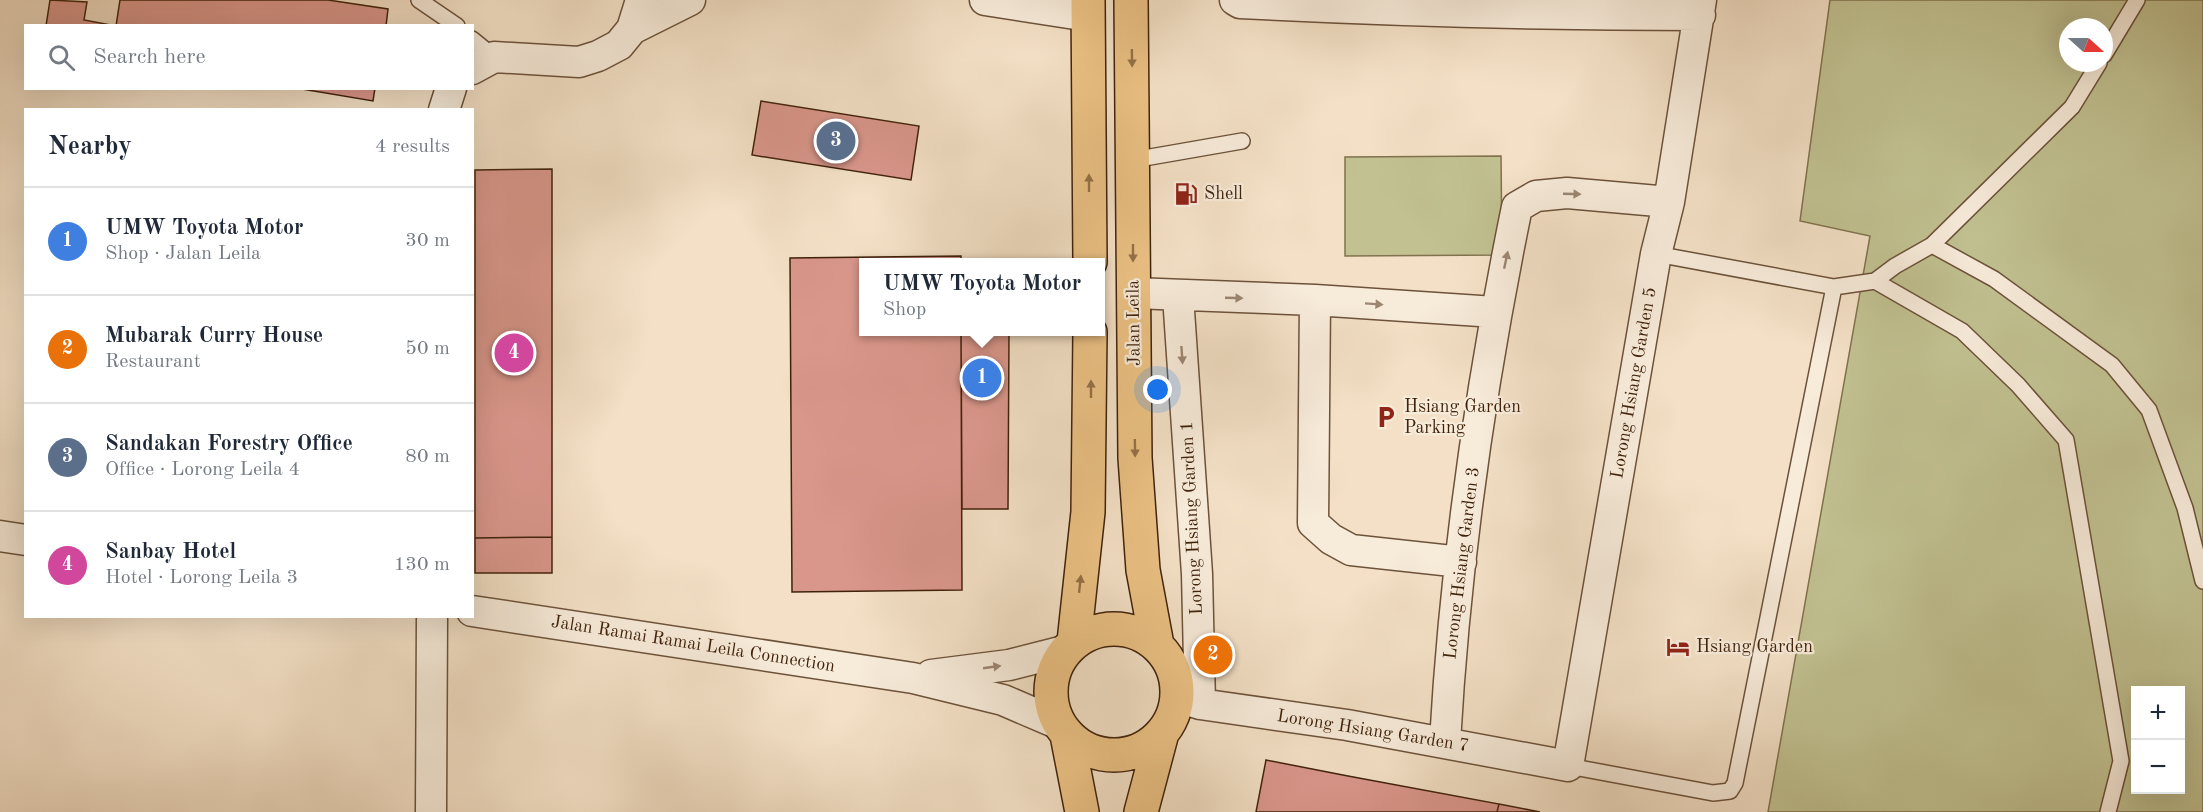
<!DOCTYPE html>
<html lang="en">
<head>
<meta charset="utf-8">
<style>
  :root { --surface:#fff; --page:#f2f2f3; --text:#1f2937; --muted:#747a83; --line:#e0e1e3; --accent:#8f2418 }
  body { margin:0; font-family:"Old Standard TT",serif; background:var(--page); color:var(--text) }
  .controls { position:absolute; right:18px; bottom:18px; display:grid; overflow:hidden; border-radius:0px; box-shadow:0 6px 24px #0002 }
  .controls button { width:54px; height:54px; display:grid; place-items:center; padding:0; border:0; border-bottom:2px solid var(--line); background:var(--surface); color:var(--text); font:30px sans-serif }
  .compass { position:absolute; left:2059px; top:18px; width:54px; height:54px; border-radius:50%; background:var(--surface); box-shadow:0 6px 24px #0002; rotate:111deg }
  .you { position:absolute; left:1158px; top:390px; width:21px; height:21px; margin:-15px; border:4px solid #fff; border-radius:50%; background:#1a73e8; box-shadow:0 0 0 9px #1a73e833 }
  .badge { display:grid; place-items:center; width:39px; height:39px; border-radius:50%; background:var(--accent); color:#fff; font-size:20px; font-weight:700 }
  .pin { position:absolute; translate:-50% -50%; border:3px solid #fff; box-shadow:0 2px 6px #0006 }
  .popup { position:absolute; left:859px; top:258px; width:246px; height:78px; box-sizing:border-box; display:grid; place-content:center; border-radius:0px; background:var(--surface); filter:drop-shadow(0 2px 4px #0005); font-size:20px; white-space:nowrap; color:var(--muted) }
  .popup b { font-size:22px; color:var(--text) }
  .popup::after { content:''; position:absolute; left:50%; top:100%; margin-left:-12px; border:12px solid transparent; border-top-color:var(--surface) }
  .list { margin:0; padding:0; list-style:none }
  h2 { display:flex; justify-content:space-between; align-items:center; height:78px; margin:0; padding:0 24px; font-size:26px }
  h2 small { font-size:20px; font-weight:400; color:var(--muted) }
  .list li { display:grid; grid-template-columns:39px 1fr auto; gap:18px; align-items:center; box-sizing:border-box; height:108px; padding:0 24px; border-top:2px solid var(--line) }
  .list b { display:block; font-size:22px; white-space:nowrap }
  .list p { margin:0; font-size:20px; white-space:nowrap; color:var(--muted) }
  .list em { font-size:20px; font-style:normal; color:var(--muted) }
  .icon { flex:none; width:33px; height:33px; fill:none; stroke:currentColor; stroke-width:2; stroke-linecap:round; stroke-linejoin:round }
  .map { position:relative; flex:none; width:2203px; height:812px; overflow:hidden }
  .search { position:absolute; background:var(--surface); box-shadow:0 6px 24px #0002; left:24px; top:24px; width:450px; height:66px; display:flex; align-items:center; gap:15px; box-sizing:border-box; padding:0 21px; border-radius:0px; color:var(--muted); font-size:22px }
  .panel { position:absolute; background:var(--surface); box-shadow:0 6px 24px #0002; left:24px; top:108px; width:450px; height:510px; border-radius:0px }
  .map>svg:first-child { display:block }
  .green { fill:#c1c191; stroke:#80724e; stroke-width:1.5; fill-rule:evenodd }
  .building { fill:#d9968b; stroke:#40220b; stroke-width:1.5 }
  .lines { fill:none; stroke-linecap:round; stroke-linejoin:round }
  .service-casing { stroke:#6d523a; stroke-width:18 }
  .minor-casing { stroke:#6d523a; stroke-width:33 }
  .primary-casing { stroke:#40220b; stroke-width:36 }
  .service { stroke:#f7ebda; stroke-width:15 }
  .minor { stroke:#f7ebda; stroke-width:30 }
  .primary { stroke:#eac083; stroke-width:33 }
  .oneway { fill:#957147 }
  .oneway2 { fill:#9c8672 }
  .labels { text-anchor:middle; dominant-baseline:central; stroke-width:4.5; stroke-linejoin:round; paint-order:stroke }
  .poi-label { font-size:18px; fill:#40220b; stroke:#f7ebda; text-anchor:start }
  .street-label { font-size:18px; fill:#40220b; stroke:#f7ebda }
</style>
</head>
<body>
<div class="map">
<svg width="2203" height="812" viewBox="0 0 2203 812">
  <rect width="100%" height="100%" fill="#f3e0c6"/>
  <filter id="stains"><feTurbulence type="fractalNoise" baseFrequency=".00333" numOctaves="4"/><feColorMatrix values="0 0 0 0 .2 0 0 0 0 .09 0 0 0 0 .02 0 0 0 .5 -.17"/></filter>
  <radialGradient id="worn" r=".72"><stop offset=".6" stop-color="#630" stop-opacity="0"/><stop offset="1" stop-color="#630" stop-opacity=".3"/></radialGradient>
  <path class="green" d="M1830,0H2203V812H1768L1870,236L1800,221ZM2068,27H2104V63H2068ZM2136,690H2180V790H2136Z
    M1501,156L1502,255L1345,256V157Z"/>
  <path class="building" d="M50,0L87,2L84,20L116,26H46Z
    M120,0H328L388,9L386,26H116Z
    M296,88H375L373,101Z
    M761,101L919,126L911,180L752,155Z
    M552,169V537L475,538V170Z
    M961,256V262H864V332H961L962,590L792,592L790,258Z
    M961,332H1009L1008,509H962Z
    M552,537V573H475V538Z
    M1266,760L1348,776L1499,804L1497,812H1256Z
    M1499,804L1540,812H1497Z"/>
  <g class="lines">
    <g class="service-casing">
      <path id="service" d="M419,0L457,26
        M472,39L494,57
        M2104,55L2137,0
        M1133,160L1242,141
        M1932,245L2072,107L2099,63
        M1875,281L1962,331L2018,385L2066,440L2121,761L2108,812
        M1834,287L1875,281L1895,266L1932,245L1994,279L2112,365L2149,410L2185,508L2203,581
        M1568,766L1713,793L1730,791L1735,783L1834,287L1656,254"/>
    </g>
    <g class="minor-casing">
      <path id="minor" d="M985,0L1088,16
        M1235,0L1240,3C1394,11 1547,15 1700,15
        M632,29L690,0
        M472,69L494,57L579,62L598,56L619,45L632,29L641,0
        M444,110L451,88
        M1133,293L1315,300L1495,312
        M1178,296L1197,574L1200,704
        M1315,300L1313,523L1331,539L1351,550L1461,562
        M0,536L26,540
        M472,611L913,678L1003,700L1059,724
        M931,675L1009,665L1064,651
        M1177,697L1200,704L1347,725L1568,766L1656,254L1669,202L1701,0
        M1445,742C1455,563 1481,383 1517,207L1536,196L1567,193L1669,202
        M431,812L432,616"/>
    </g>
    <g class="primary-casing">
      <path id="primary" d="M1088,0L1090,262
        M1131,0L1135,458L1143,570L1157,645
        M1051 692a63 63 0 1 1 126 0a63 63 0 1 1-126 0Z
        M1074,642L1088,512L1090,332
        M1067,735L1082,812
        M1141,812L1162,733"/>
    </g>
    <use href="#service" class="service"/>
    <use href="#minor" class="minor"/>
    <use href="#primary" class="primary"/>
  </g>
  <defs><path id="oneway-solid" d="M-6-.8H1V-3.2L6.5 0L1 3.2V.8H-6Z" transform="scale(1.5)"/></defs>
  <g class="oneway">
    <use href="#oneway-solid" transform="translate(1132 58) rotate(89)"/>
    <use href="#oneway-solid" transform="translate(1089 183) rotate(-90)"/>
    <use href="#oneway-solid" transform="translate(1133 253) rotate(90)"/>
    <use href="#oneway-solid" transform="translate(1091 389) rotate(-90)"/>
    <use href="#oneway-solid" transform="translate(1135 448) rotate(89)"/>
    <use href="#oneway-solid" transform="translate(1080 584) rotate(-84)"/>
  </g>
  <g class="oneway2">
    <use href="#oneway-solid" transform="translate(1572 194) rotate(2)"/>
    <use href="#oneway-solid" transform="translate(1506 260) rotate(-78)"/>
    <use href="#oneway-solid" transform="translate(1234 298) rotate(2)"/>
    <use href="#oneway-solid" transform="translate(1374 304) rotate(4)"/>
    <use href="#oneway-solid" transform="translate(1182 355) rotate(86)"/>
    <use href="#oneway-solid" transform="translate(992 667) rotate(-8)"/>
  </g>
  <defs>
    <g id="fuel-bare" transform="scale(1.8)"><path d="M-5.5-6h7V0h2V4h1.3V-2.5L3-4.5l.8-.8L6-3V5H2.5V1h-1V6h-7ZM-4.2-4.7v3.2H.2V-4.7Z" fill="#8f2418" stroke="#f7ebda" stroke-width="2.5" paint-order="stroke"/></g>
    <g id="parking-bare" transform="scale(1.8)"><path d="M-3.5-5.5H1a3.5 3.5 0 0 1 0 7H-1V5.5H-3.5ZM-1-3.4V-.6H.8a1.4 1.4 0 0 0 0-2.8Z" fill="#8f2418" stroke="#f7ebda" stroke-width="2.5" paint-order="stroke"/></g>
    <g id="hotel-bare" transform="scale(1.8)"><path d="M-6-4.5h1.5V1H6V5H4.5V3h-9V5H-6ZM-4 0a1.8 1.8 0 1 1 3.6 0ZM.5 0V-2.5h3Q6-2.5 6 0Z" fill="#8f2418" stroke="#f7ebda" stroke-width="2.5" paint-order="stroke"/></g>
  </defs>
  <g fill-rule="evenodd">
    <use href="#fuel-bare" x="1186" y="194"/>
    <use href="#parking-bare" x="1386" y="417"/>
    <use href="#hotel-bare" x="1678" y="647"/>
  </g>
  <g class="labels">
    <g class="poi-label">
      <text x="1204" y="194">Shell</text>
      <text x="1404" y="407">Hsiang Garden<tspan x="1404" dy="21">Parking</tspan></text>
      <text x="1696" y="647">Hsiang Garden</text>
    </g>
    <g class="street-label">
      <text transform="translate(1134 323) rotate(-91)">Jalan Leila</text>
      <text transform="translate(1634 383) rotate(-80)">Lorong Hsiang Garden 5</text>
      <text transform="translate(1192 518) rotate(-93)">Lorong Hsiang Garden 1</text>
      <text transform="translate(1462 563) rotate(-83)">Lorong Hsiang Garden 3</text>
      <text transform="translate(693 644) rotate(9)">Jalan Ramai Ramai Leila Connection</text>
      <text transform="translate(1373 731) rotate(9)">Lorong Hsiang Garden 7</text>
    </g>
  </g>
  <rect width="100%" height="100%" filter="url(#stains)"/>
  <rect width="100%" height="100%" fill="url(#worn)"/>
</svg>
<div class="controls">
<button>+</button>
<button>−</button>
</div>
<svg class="compass" viewBox="-18 -18 36 36"><path d="M0-13l5 13h-10z" fill="#e53935"/><path d="M0 13l5-13h-10z" fill="#747a83"/></svg>
<div class="you"></div>
<div class="pin badge" style="left:982px;top:378px;background:#3f7fe0">1</div>
<div class="popup"><b>UMW Toyota Motor</b>Shop</div>
<div class="pin badge" style="left:1213px;top:655px;background:#e8710a">2</div>
<div class="pin badge" style="left:836px;top:141px;background:#5c6f8a">3</div>
<div class="pin badge" style="left:514px;top:353px;background:#d1479c">4</div>
<div class="search"><svg class="icon" aria-label="search" viewBox="0 0 24 24"><circle cx="10" cy="10" r="6"/><path d="M15 15l6 6"/></svg>Search here</div>
<section class="panel">
<h2>Nearby<small>4 results</small></h2>
<ul class="list">
<li><span class="badge" style="background:#3f7fe0">1</span><div><b>UMW Toyota Motor</b><p>Shop · Jalan Leila</p></div><em>30 m</em></li>
<li><span class="badge" style="background:#e8710a">2</span><div><b>Mubarak Curry House</b><p>Restaurant</p></div><em>50 m</em></li>
<li><span class="badge" style="background:#5c6f8a">3</span><div><b>Sandakan Forestry Office</b><p>Office · Lorong Leila 4</p></div><em>80 m</em></li>
<li><span class="badge" style="background:#d1479c">4</span><div><b>Sanbay Hotel</b><p>Hotel · Lorong Leila 3</p></div><em>130 m</em></li>
</ul>
</section>
</div>
</body>
</html>
